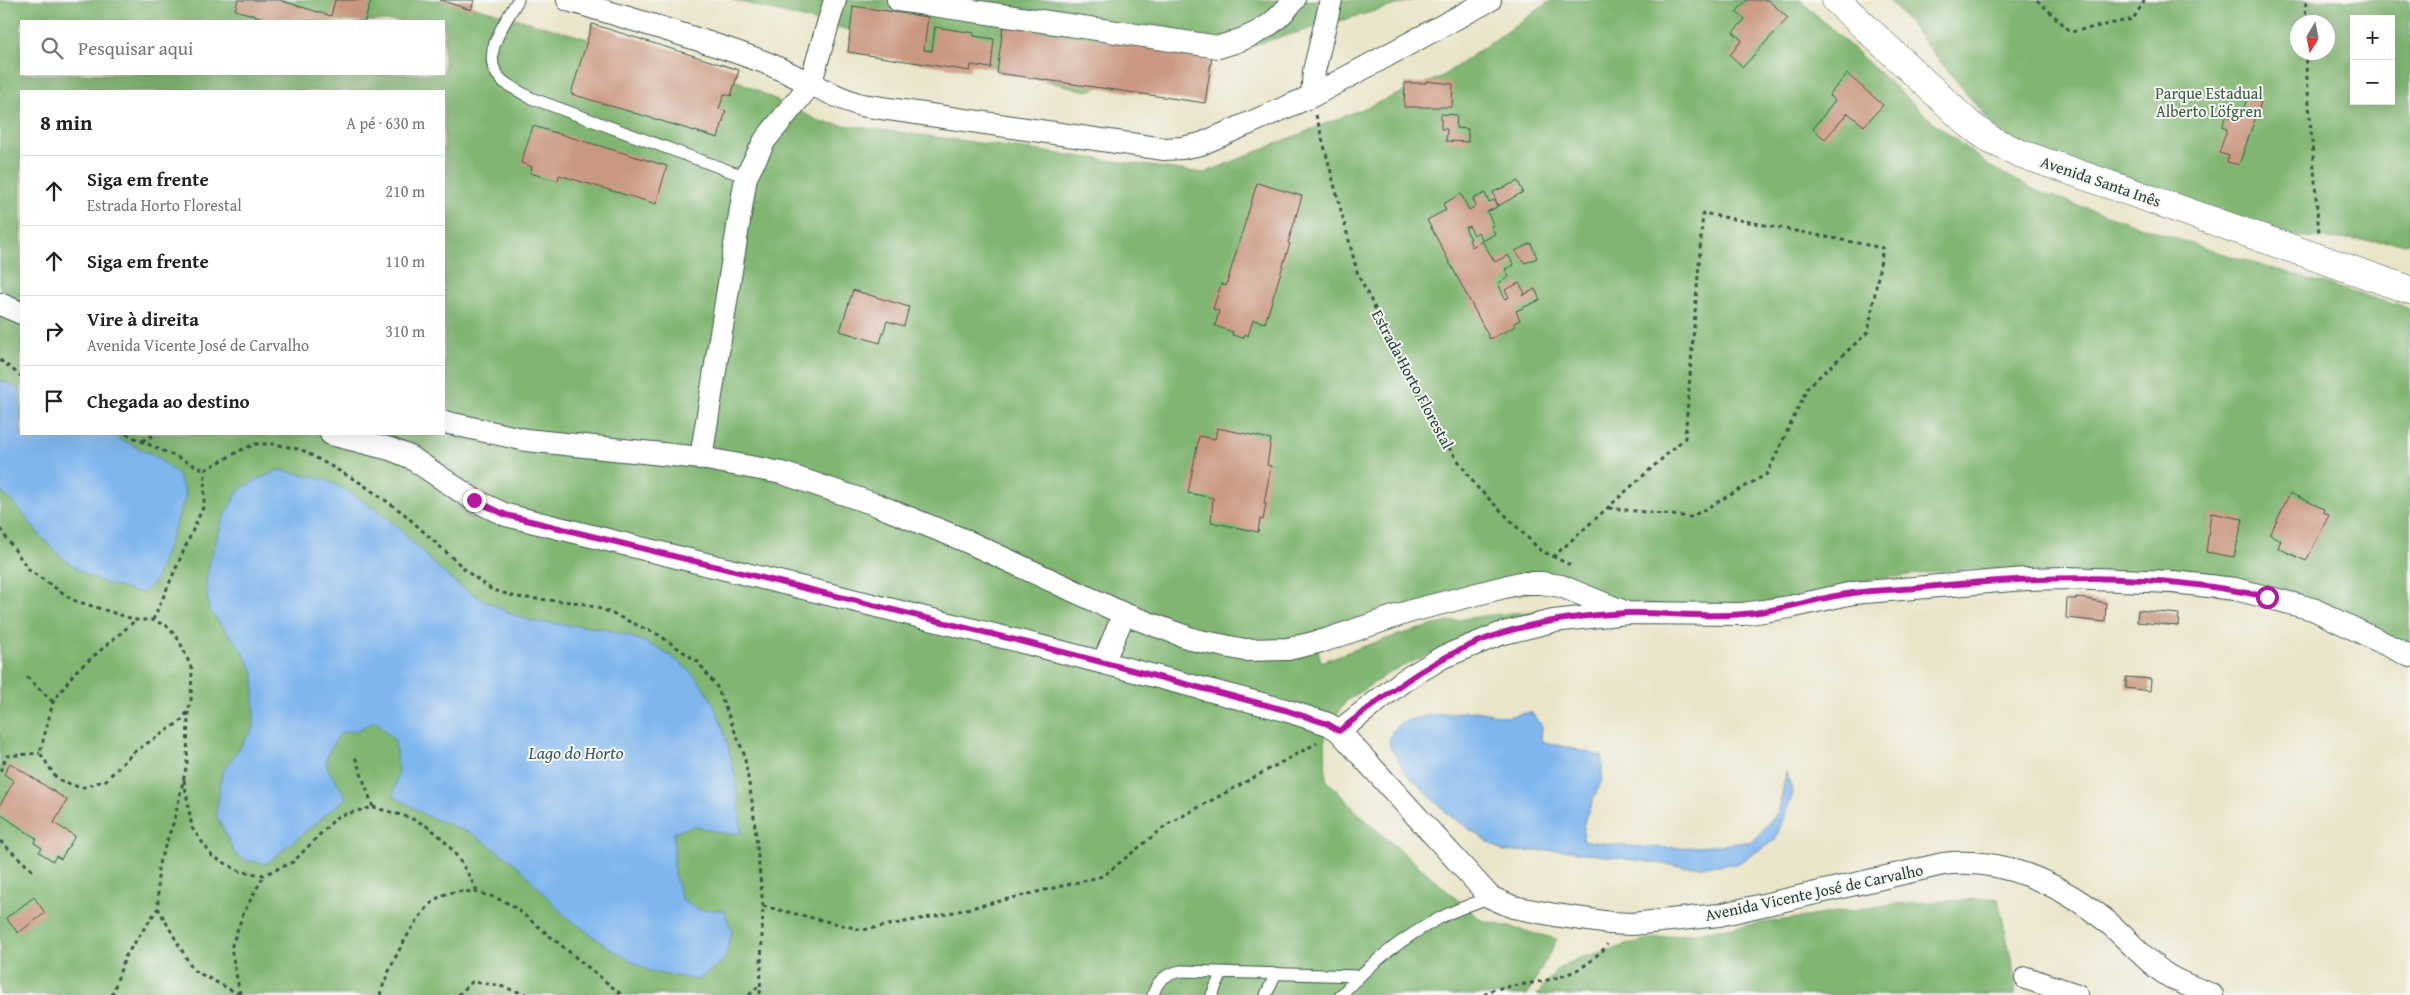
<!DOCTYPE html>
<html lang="pt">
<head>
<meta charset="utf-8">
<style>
  :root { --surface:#fff; --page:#f6f6f6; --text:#202124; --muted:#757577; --line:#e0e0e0 }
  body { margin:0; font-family:"Gentium Book Plus",serif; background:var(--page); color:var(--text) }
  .controls { position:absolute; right:15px; top:15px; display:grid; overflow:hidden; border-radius:0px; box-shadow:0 5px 20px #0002 }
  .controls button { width:45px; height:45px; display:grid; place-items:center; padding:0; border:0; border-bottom:1px solid var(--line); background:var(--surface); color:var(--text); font:25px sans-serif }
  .compass { position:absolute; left:2290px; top:15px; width:45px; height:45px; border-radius:50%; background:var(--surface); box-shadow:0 5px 20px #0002; rotate:190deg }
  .stop { position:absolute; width:15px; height:15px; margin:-11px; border:4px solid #b5179e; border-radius:50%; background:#fff }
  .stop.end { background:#b5179e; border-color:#fff; box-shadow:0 1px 5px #0008 }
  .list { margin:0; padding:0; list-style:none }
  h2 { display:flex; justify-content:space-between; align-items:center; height:65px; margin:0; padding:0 20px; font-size:21px }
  h2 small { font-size:16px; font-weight:400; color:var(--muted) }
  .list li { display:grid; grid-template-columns:32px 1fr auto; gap:15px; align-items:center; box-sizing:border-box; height:70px; padding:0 20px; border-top:1px solid var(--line) }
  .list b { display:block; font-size:19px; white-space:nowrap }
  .list p { margin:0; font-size:16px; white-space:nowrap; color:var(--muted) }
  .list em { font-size:16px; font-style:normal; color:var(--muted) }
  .icon { flex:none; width:28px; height:28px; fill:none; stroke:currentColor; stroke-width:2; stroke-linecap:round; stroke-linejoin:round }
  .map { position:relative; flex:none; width:2410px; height:995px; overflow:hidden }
  .search { position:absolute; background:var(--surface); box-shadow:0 5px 20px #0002; left:20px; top:20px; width:425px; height:55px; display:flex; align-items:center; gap:12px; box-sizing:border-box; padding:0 18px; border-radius:0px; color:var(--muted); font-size:19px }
  .panel { position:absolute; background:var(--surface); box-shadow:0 5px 20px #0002; left:20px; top:90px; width:425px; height:345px; border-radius:0px }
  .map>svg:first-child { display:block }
  .forest { fill:#80b671; stroke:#507a52; fill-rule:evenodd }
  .water { fill:#7fb6ee; stroke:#4f7a91 }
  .building { fill:#ca9881 }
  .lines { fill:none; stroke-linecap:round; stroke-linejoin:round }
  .lane-casing { stroke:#3d564a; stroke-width:13 }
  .street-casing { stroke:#3d564a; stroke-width:24 }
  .secondary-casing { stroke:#3d564a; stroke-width:29 }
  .path { stroke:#3d564a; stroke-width:3; stroke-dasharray:4 4; stroke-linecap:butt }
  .lane { stroke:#fff; stroke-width:11 }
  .street { stroke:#fff; stroke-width:22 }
  .secondary { stroke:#fff; stroke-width:28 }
  .route { stroke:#b5179e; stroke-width:6 }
  .labels { text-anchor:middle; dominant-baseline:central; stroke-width:4; stroke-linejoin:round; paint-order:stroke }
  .park-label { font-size:16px; fill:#395b44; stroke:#f6f6f2 }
  .street-label { font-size:16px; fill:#1f3d34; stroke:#f6f6f2 }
  .water-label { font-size:18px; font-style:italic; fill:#375b62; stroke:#f6f6f2 }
</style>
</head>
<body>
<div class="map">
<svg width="2410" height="995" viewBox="0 0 2410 995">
  <rect width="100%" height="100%" fill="#f6f6f2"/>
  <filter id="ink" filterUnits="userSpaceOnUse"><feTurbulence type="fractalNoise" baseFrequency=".02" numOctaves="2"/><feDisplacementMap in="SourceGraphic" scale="10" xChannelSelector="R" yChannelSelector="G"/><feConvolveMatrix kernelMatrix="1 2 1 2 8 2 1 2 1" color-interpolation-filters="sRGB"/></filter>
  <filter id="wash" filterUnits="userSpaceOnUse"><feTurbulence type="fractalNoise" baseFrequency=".0096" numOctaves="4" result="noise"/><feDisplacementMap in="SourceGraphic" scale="20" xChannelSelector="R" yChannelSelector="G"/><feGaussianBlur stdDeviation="1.12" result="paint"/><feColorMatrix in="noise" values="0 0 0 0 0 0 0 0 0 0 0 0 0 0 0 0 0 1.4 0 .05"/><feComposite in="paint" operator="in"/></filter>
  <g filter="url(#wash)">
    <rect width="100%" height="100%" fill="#eae5c9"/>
    <path class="forest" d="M0,0H451L740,82L821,122L1204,173L1441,77L1552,0H1800L1933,122L1989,166L2039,192L2210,250L2410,309V647L2336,612L2114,577L1967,568L1853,582L1756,607L1679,608L1544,589L1315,637L1321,662C1392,635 1462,612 1539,612L1464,639L1392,671L1345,702L1325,736L1326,779L1363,818L1481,920L1557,939L1527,995H0ZM21,21H444V74H21ZM21,91H444V434H21Z
      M733,0H1415L1086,91Z
      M1890,0H2410V243L2290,236L2004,139ZM2354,19H2391V101H2354ZM2298,22H2328V52H2298Z
      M1998,898L2016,981L2015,995H1537L1556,970L1577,959L1644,940L1895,904Z"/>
    <path class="water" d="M0,380L21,390V434H110L158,458L177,474L186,495L155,582L142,593C95,583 73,572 41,536C25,518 20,507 0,491Z
      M279,470C295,474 312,475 327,481C343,486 381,513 394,524C419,546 440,575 469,592C490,604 514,618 538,622C559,625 581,625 602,629C639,636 682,656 704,688C728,721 739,792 741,833L726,834L694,826L674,833V874L682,899L699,910H724L732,932L724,960L698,980L651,972L612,950L565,916L516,864L473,834L429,817L393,796L398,773L395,741L376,721L357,730L341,733C314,770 329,764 346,798L266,864L244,860L235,854L216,814L222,773L254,727V673L241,649L209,610L206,586L209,564L223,519L238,491L256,480Z
      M1476,711L1507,717L1531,712L1542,726L1541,741L1602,756V780L1585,819L1583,840C1640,851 1697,849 1754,841L1779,810L1786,772L1793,794L1775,840L1737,864L1686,867L1562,850L1503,852L1449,815L1405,772L1389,744C1390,741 1390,735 1392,732C1402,714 1456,713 1476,711Z"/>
    <g id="blocks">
      <path class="building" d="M238,0H279L331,16L335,0H371L365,21H274L235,10Z
        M440,0H474L471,10Z
        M1747,0H1768L1788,18L1743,67L1730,55L1742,40L1733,32L1745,19L1736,12Z
        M853,6L928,17L924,50L932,51L935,27L974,33V36L994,39L991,68L971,65L970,71L848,52Z
        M592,24L739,70L731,96L724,94L719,109L726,111L718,138L571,94Z
        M1003,26L1212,56L1205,103L997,73Z
        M1847,74L1883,105L1864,126L1848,113L1825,139L1813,129L1835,100L1829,95Z
        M1426,81L1453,84L1452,107H1404L1405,83H1426Z
        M2247,98L2261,102L2239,165L2227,162L2229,156L2219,153L2227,129L2222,127L2226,116L2231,118L2233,110L2242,113Z
        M1441,114L1457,115L1456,128L1468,129V142L1446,141L1447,129H1441Z
        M533,126L667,166L656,204L559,175L558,181L530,173L532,167L521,163Z
        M1518,181L1523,192L1498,206L1493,192Z
        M1257,183L1302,196L1288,243L1290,244L1285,259L1265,323L1253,320L1248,336L1245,334L1243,338L1232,335L1233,332L1215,326L1219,311L1213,309L1221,284L1226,286Z
        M1485,193L1489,202L1494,200L1497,207L1487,212L1494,225L1491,226L1495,234L1483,241L1478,232L1474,235L1469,226L1465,228L1471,239L1469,240L1472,247L1482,241L1495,262L1508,255L1514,265L1505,269L1509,277L1498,283L1505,299L1509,297L1505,290L1519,283L1525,293L1522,296L1535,289L1540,300L1516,311L1520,320L1514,323L1516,326L1490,339L1427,220L1446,210L1443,204L1461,194L1469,210L1476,206L1473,199Z
        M1531,243L1537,258L1525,263L1515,251Z
        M853,290L909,307L904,326L887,321L880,343L840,331Z
        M1217,428L1271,439L1267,465L1271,466L1264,503H1266L1263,520L1260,519L1258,532L1211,522L1213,498L1188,493L1199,436L1215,439Z
        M2290,493L2324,509L2323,512L2329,515L2306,561L2278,548L2281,540L2270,535Z
        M2211,513L2243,519L2234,557L2206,552Z
        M2076,597L2106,603L2105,622L2066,618L2067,599H2076Z
        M2138,610L2179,614L2178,626L2137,622Z
        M2126,677L2151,679L2150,691L2126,688Z
        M10,763L67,800L54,823L75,836L61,859L56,856L53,861L39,852L42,848L34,843L37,839L0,814V805L14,781L4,774Z
        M34,897L45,913L18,933L6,918Z"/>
    </g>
  </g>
  <g filter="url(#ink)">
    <use href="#blocks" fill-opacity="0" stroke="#3d564a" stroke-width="1"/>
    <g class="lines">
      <g class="lane-casing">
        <path id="lane" d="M518,0C505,23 476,59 504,82C512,88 522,93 531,98L746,177
          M1153,995C1157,980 1166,974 1181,971L1359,976
          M1212,995L1222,972
          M1266,995L1276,973
          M1341,995C1369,965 1403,937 1440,918C1456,909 1474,904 1490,897"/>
      </g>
      <g class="street-casing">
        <path id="street" d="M568,0C633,20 700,38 764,62C797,75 827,95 861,105L1164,149L1182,148L1201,144L1312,96L1490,0
          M898,0L1219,47C1253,37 1272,28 1294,0
          M1312,96L1314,71L1331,0
          M0,304L21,313
          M444,422L526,440L701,458L782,473L877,505L964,540L1124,614L1195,640L1245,650L1288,649L1326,640L1411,611L1520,583H1541L1561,586L1627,613
          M331,434L390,449L410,457L474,500L506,515L1027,643L1285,710L1328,724L1339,731L1490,897L1513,907L1555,915L1610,923L1632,924L1719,915L1943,864C2003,856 2064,886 2110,924C2128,940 2144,959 2164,973C2178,983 2196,988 2212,995
          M701,458L746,177L765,140L810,85L835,0
          M1103,663L1124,614
          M1339,731L1403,681L1443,657L1500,634L1553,621L1627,613L1743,614L1790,607L1853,593L2025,579L2066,578L2173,582L2235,589L2313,609L2410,656
          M2026,978L2077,995"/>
      </g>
      <g class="secondary-casing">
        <path id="secondary" d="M1836,0L1969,124L1991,140L2019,153L2410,290"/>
      </g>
      <path class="path" d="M2037,0L2071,32L2133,19L2145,0
        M2305,22L2306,0
        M2305,52L2319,234
        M1316,115L1358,275L1438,432L1476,486L1540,550L1570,565
        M0,360L21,376
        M126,434L205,470
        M142,441L156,434
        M205,470L241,450L256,444H275L302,450L359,482L402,512L469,573L491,589L516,597L581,603L604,610L659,635L698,662L717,687L744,754L753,807L763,906L760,995
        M0,529L29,570L73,600L136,620H152L167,626L179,640L192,669L191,700L188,711L181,721L134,752L106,780L81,788L57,779L40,753L53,702L75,672L136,620
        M1553,557L1685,438L1703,213L1883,248L1868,332L1808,387L1767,474L1691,517L1608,508
        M153,620L204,505L205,470
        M27,677L53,702
        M188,712L187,764L174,821L158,866V908L193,970L241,995
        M0,771L7,756L40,753
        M184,780L192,828L212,856L241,872L264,875L293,862L338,816L373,807L354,754
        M373,807C388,812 406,815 421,823C447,836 466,868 478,893
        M0,841L33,871
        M763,906L863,930L946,914L1103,876L1168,824L1317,743
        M240,994L231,948L243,914L264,875
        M112,995L125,957L158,908
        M380,995C387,970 419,905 443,895C465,886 493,895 513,906L622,995
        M458,995L472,982L497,985L528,995
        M749,995L759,986
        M1484,995L1492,990C1528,981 1569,984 1597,955C1601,952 1605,949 1607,944"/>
      <use href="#lane" class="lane"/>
      <use href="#street" class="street"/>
      <use href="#secondary" class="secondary"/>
    </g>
  </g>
  <g class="lines" filter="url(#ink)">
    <path class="route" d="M474,500L506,515L1028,643L1285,710L1328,724L1339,731C1392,690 1434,656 1499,634C1539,621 1586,615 1628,613C1667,612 1705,618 1744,614C1781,611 1816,598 1853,593C1874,590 1895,590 1916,588C2032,576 2152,571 2267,597"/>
  </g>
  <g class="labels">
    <g class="park-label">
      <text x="2209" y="93">Parque Estadual<tspan x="2209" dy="18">Alberto Löfgren</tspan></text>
    </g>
    <g class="street-label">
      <text transform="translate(2101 181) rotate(19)">Avenida Santa Inês</text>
      <text transform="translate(1413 379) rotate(62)">Estrada Horto Florestal</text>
      <text transform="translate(1814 892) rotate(-12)">Avenida Vicente José de Carvalho</text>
    </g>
    <g class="water-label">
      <text x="576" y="752">Lago do Horto</text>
    </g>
  </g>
</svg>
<div class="controls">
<button>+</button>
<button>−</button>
</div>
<svg class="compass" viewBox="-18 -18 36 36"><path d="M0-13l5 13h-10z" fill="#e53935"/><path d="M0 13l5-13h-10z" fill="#757577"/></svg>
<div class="stop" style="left:2267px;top:597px"></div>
<div class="stop end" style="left:474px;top:500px"></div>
<div class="search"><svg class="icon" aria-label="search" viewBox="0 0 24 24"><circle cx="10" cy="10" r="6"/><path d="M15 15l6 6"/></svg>Pesquisar aqui</div>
<section class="panel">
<h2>8 min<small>A pé · 630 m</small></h2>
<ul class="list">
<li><svg class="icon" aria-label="ahead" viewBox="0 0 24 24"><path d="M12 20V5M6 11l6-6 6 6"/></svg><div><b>Siga em frente</b><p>Estrada Horto Florestal</p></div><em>210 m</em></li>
<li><svg class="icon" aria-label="ahead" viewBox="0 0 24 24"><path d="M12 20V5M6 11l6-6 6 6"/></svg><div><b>Siga em frente</b></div><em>110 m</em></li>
<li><svg class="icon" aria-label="right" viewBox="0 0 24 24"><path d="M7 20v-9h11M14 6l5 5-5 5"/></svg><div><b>Vire à direita</b><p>Avenida Vicente José de Carvalho</p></div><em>310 m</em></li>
<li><svg class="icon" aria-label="arrive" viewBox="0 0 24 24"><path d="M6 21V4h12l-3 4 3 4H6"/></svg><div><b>Chegada ao destino</b></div></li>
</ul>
</section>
</div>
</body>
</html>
